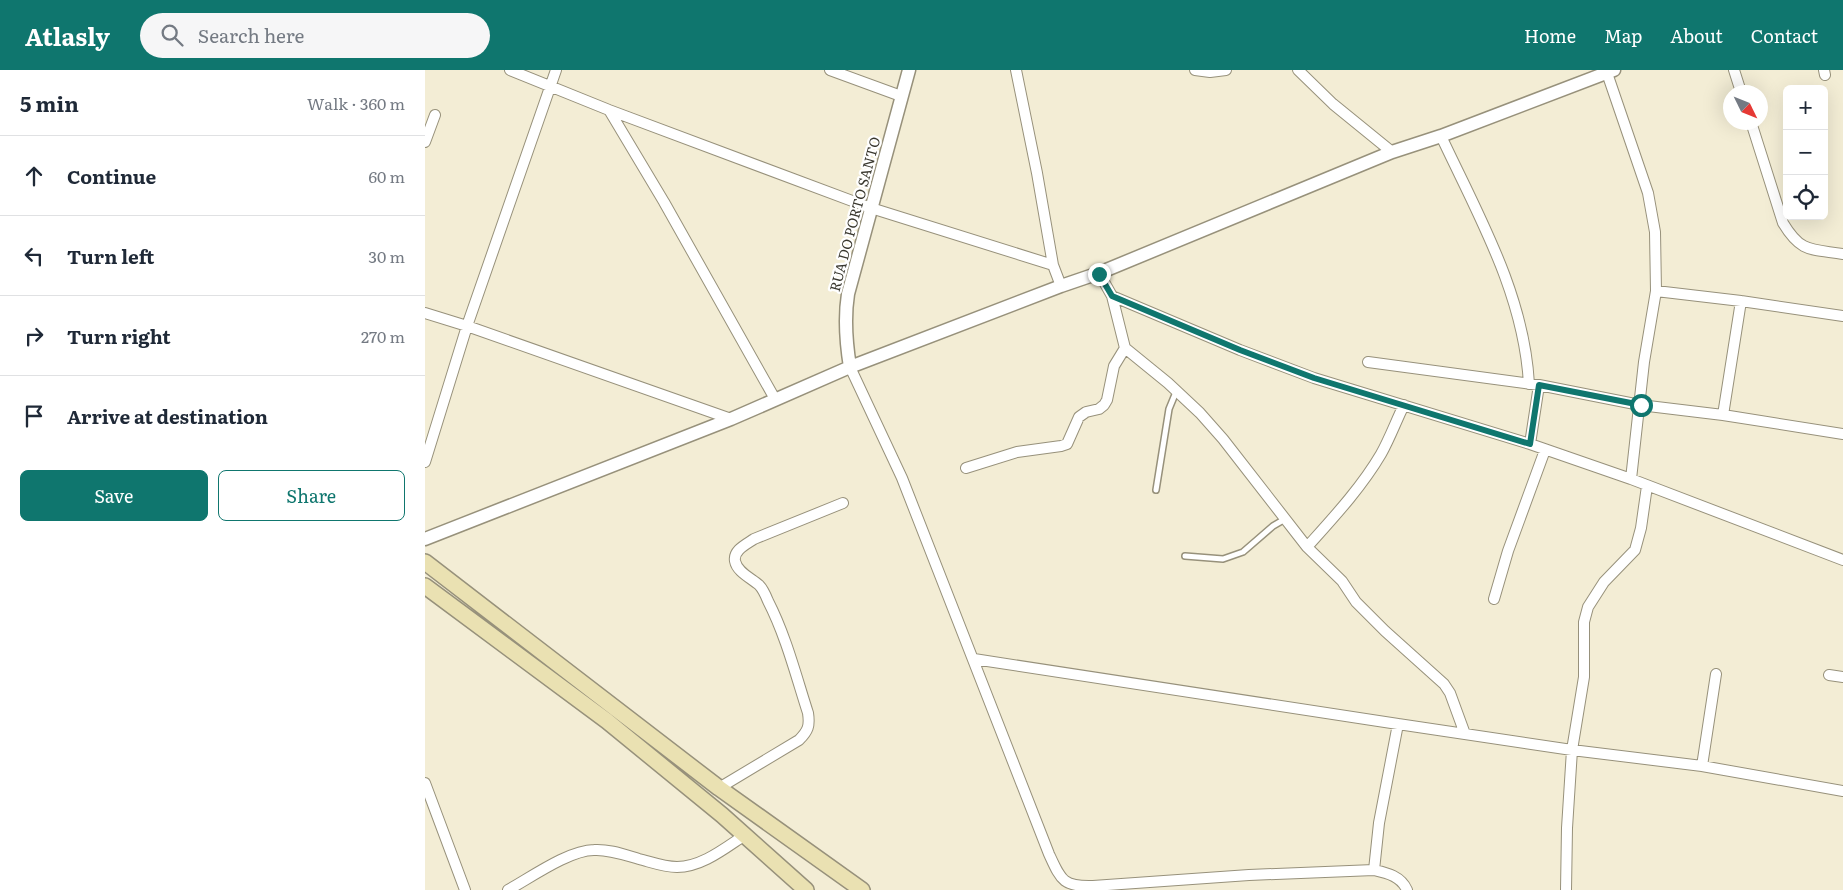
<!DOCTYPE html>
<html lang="en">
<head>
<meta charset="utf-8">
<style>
  :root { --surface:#fff; --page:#f6f6f7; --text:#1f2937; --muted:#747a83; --line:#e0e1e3; --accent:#0f766e }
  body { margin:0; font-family:Literata,serif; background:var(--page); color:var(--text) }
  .controls { position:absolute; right:15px; top:15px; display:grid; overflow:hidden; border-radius:8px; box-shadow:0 5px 20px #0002 }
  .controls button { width:45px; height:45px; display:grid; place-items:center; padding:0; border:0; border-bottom:1px solid var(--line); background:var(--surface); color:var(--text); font:25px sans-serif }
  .compass { position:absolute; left:1298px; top:15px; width:45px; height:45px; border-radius:50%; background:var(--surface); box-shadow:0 5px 20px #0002; rotate:133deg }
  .stop { position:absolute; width:15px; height:15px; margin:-11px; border:4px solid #0f766e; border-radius:50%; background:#fff }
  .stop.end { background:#0f766e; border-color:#fff; box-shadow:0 1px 5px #0008 }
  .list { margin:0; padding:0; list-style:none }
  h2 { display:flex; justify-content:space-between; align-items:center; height:65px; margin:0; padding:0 20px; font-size:21px }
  h2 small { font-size:16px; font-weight:400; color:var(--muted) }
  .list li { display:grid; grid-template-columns:32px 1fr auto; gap:15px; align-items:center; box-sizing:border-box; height:80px; padding:0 20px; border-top:1px solid var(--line) }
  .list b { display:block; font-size:19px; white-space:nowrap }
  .list em { font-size:16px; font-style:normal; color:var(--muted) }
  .actions { display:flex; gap:10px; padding:15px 20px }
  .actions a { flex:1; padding:11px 0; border:1px solid var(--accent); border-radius:8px; text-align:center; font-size:18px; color:var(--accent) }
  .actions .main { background:var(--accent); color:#fff }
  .icon { flex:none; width:28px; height:28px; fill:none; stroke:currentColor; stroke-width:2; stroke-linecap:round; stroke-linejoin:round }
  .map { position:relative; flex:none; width:1418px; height:820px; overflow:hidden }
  header { display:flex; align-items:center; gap:30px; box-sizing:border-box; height:70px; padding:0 25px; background:var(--accent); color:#fff }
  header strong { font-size:24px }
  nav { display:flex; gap:28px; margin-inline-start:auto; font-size:18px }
  .search { width:350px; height:45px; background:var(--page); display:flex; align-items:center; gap:12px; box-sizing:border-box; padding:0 18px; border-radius:28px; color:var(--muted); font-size:19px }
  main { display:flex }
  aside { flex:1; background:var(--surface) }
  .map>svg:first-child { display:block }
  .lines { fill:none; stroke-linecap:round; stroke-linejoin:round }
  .service-casing { stroke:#97917b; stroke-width:8 }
  .minor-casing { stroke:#97917b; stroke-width:12 }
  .tertiary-casing { stroke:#97917b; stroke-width:15 }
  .secondary-casing { stroke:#97917b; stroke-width:18 }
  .service { stroke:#fff; stroke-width:5 }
  .minor { stroke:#fff; stroke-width:10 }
  .tertiary { stroke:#fff; stroke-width:12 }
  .secondary { stroke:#eae1b2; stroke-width:15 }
  .route { stroke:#0f766e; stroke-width:6 }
  .labels { text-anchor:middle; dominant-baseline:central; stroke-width:4.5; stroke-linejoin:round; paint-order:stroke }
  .street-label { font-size:14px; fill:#39372e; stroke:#fff }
</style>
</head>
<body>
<header>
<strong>Atlasly</strong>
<div class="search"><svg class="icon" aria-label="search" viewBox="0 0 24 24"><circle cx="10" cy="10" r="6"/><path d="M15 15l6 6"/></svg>Search here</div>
<nav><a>Home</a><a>Map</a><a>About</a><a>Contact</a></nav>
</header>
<main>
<aside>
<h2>5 min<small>Walk · 360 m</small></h2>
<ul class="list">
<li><svg class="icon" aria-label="ahead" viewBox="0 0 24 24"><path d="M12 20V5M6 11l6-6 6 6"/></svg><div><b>Continue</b></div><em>60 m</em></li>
<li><svg class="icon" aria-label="left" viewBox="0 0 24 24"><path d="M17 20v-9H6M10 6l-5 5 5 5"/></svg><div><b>Turn left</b></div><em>30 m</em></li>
<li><svg class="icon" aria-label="right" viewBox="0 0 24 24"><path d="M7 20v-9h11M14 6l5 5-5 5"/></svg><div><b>Turn right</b></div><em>270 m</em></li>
<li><svg class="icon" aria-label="arrive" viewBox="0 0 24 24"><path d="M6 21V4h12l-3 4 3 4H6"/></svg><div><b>Arrive at destination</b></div></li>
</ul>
<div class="actions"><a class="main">Save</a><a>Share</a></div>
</aside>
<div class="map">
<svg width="1418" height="820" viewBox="0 0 1418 820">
  <rect width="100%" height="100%" fill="#f3edd5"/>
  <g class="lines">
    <g class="service-casing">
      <path id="service" d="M731,420L744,339L751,322
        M760,486L798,489L818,482L848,456L860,449"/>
    </g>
    <g class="minor-casing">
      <path id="minor" d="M85,0L184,40L446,138L628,195L636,216
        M405,0L476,26
        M591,0L612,103L628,195
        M770,0L785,2L801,0
        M873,0L908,34L967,82
        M1309,0L1316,22
        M1399,0L1400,5
        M1182,3L1223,123L1230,162L1231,221L1219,292L1206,409
        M184,40L239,132L350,329
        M1326,52L1358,153C1376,183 1386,179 1418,184
        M1016,66C1053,145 1099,224 1104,314
        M0,72L10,45
        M674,203L687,226L815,280L889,308L1105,374L1206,409L1418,490
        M1231,221L1316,231L1418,246
        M687,226L700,278L743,313L775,343L798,369L882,477L917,511L931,532L960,561L1019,614L1025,623L1040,664
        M0,243L42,256L306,349
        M943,292L1114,315L1215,335L1298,345L1418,364
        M425,297L477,408L624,784C636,810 638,817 668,816L824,805L949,800C962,803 976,806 982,820
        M1298,345L1316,231
        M1105,374L1114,315
        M0,392L42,256L131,0
        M541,398L592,382L636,376L642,374L654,347L661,342L674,339L679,335L682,330L689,296L700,278
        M882,477C908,448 936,418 956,384C965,368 971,351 979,335
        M1069,529L1083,481L1120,380
        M549,589L973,654L1147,680L1277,696L1418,721
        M1404,605L1418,607
        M1277,696L1291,604
        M0,713L40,820
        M294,718L374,670C383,661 385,656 383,643C371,606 361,566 343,531C341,526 338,519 334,515C326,508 312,502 310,491C308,480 322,474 329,469L418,433
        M949,800L954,753L973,654
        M83,820C105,808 144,780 169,780C184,779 200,785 214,789C226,792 239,797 252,797C277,797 300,778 320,765
        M1141,820L1142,758L1147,680L1159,607V552L1163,537L1179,512L1210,480L1216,458L1222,416"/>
    </g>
    <g class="tertiary-casing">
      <path id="tertiary" d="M425,297C421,272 419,249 423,224L484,0
        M0,469L306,349L425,297L636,216L674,203L967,82L1016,66L1189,0"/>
    </g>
    <g class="secondary-casing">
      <path id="secondary" d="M0,492L294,718L437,820
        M0,516L182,651L297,745L381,820"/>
    </g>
    <use href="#service" class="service"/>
    <use href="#minor" class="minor"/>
    <use href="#tertiary" class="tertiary"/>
    <use href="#secondary" class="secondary"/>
  </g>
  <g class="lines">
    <path class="route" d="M674,204L687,226L815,280L889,308L1105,374L1114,315L1216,335"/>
  </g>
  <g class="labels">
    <g class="street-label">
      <text transform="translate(429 144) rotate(-75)">RUA DO PORTO SANTO</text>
    </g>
  </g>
</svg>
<div class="controls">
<button>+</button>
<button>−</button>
<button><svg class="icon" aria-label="locate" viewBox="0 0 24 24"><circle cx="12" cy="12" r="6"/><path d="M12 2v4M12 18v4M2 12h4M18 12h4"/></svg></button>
</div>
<svg class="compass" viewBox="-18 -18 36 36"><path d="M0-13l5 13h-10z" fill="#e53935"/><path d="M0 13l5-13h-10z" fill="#747a83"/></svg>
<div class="stop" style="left:1216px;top:335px"></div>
<div class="stop end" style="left:674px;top:204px"></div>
</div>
</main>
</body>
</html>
